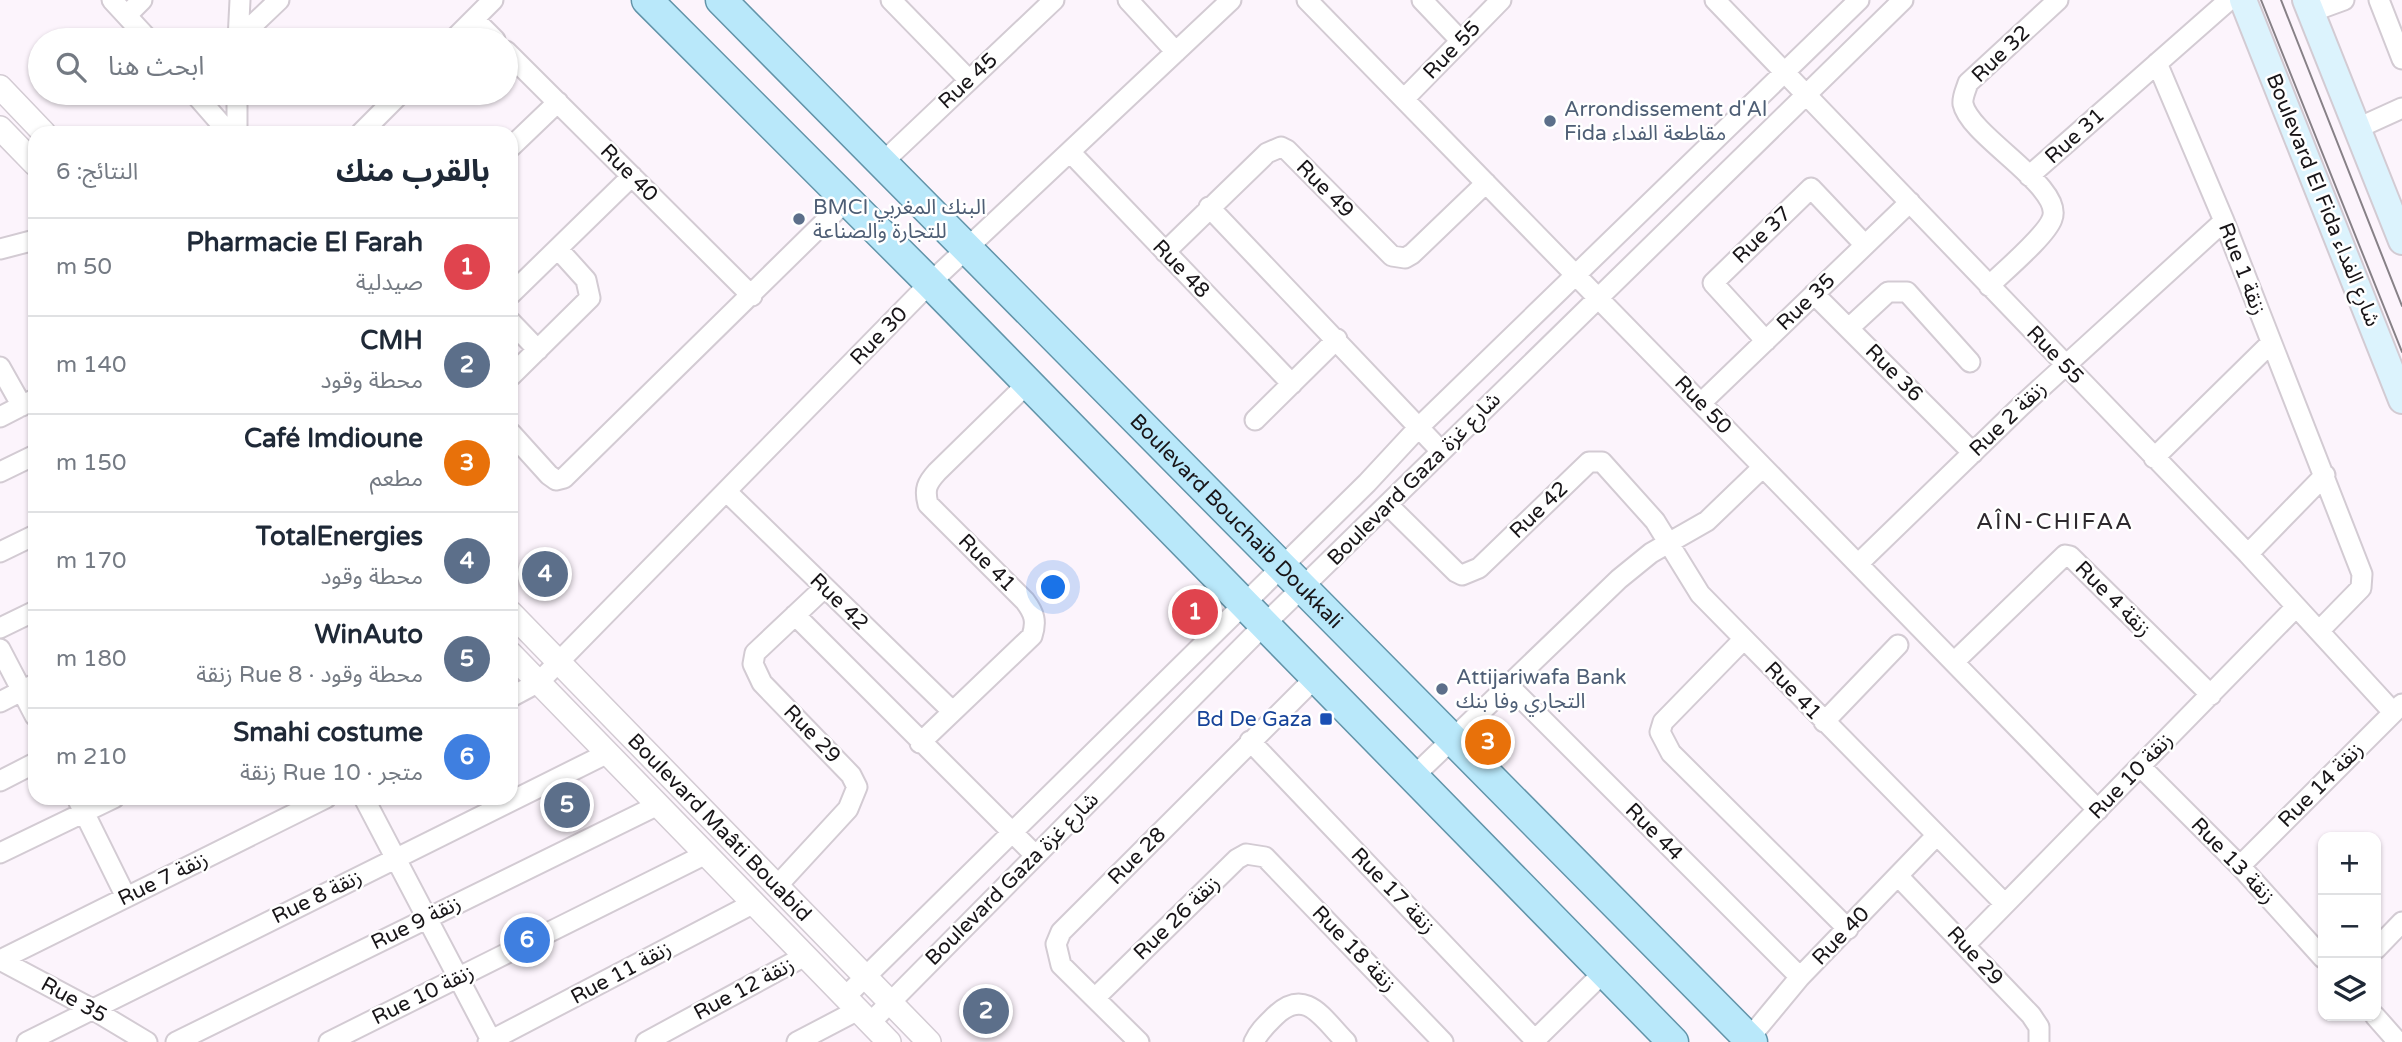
<!DOCTYPE html>
<html lang="ar">
<head>
<meta charset="utf-8">
<style>
  :root { --surface:#fff; --page:#f2f2f3; --text:#1f2937; --muted:#747a83; --line:#e0e1e3; --accent:#c54795 }
  body { margin:0; font-family:"Varela Round","Noto Sans Arabic",sans-serif; background:var(--page); color:var(--text); direction:rtl }
  .controls { position:absolute; right:21px; bottom:21px; display:grid; overflow:hidden; border-radius:14px; box-shadow:0 2px 5px #0004 }
  .controls button { width:63px; height:63px; display:grid; place-items:center; padding:0; border:0; border-bottom:2px solid var(--line); background:var(--surface); color:var(--text); font:35px sans-serif }
  .you { position:absolute; left:1054px; top:588px; width:24px; height:24px; margin:-18px; border:5px solid #fff; border-radius:50%; background:#1a73e8; box-shadow:0 0 0 10px #1a73e833 }
  .badge { display:grid; place-items:center; width:46px; height:46px; border-radius:50%; background:var(--accent); color:#fff; font-size:23px; font-weight:700 }
  .pin { position:absolute; translate:-50% -50%; border:4px solid #fff; box-shadow:0 2px 7px #0006 }
  .list { margin:0; padding:0; list-style:none }
  h2 { display:flex; justify-content:space-between; align-items:center; height:91px; margin:0; padding:0 28px; font-size:30px }
  h2 small { font-size:23px; font-weight:400; color:var(--muted) }
  .list li { display:grid; grid-template-columns:46px 1fr auto; gap:21px; align-items:center; box-sizing:border-box; height:98px; padding:0 28px; border-top:2px solid var(--line) }
  .list b { display:block; font-size:26px; white-space:nowrap }
  .list p { margin:0; font-size:23px; white-space:nowrap; color:var(--muted) }
  .list em { font-size:23px; font-style:normal; color:var(--muted) }
  .icon { flex:none; width:38px; height:38px; fill:none; stroke:currentColor; stroke-width:2; stroke-linecap:round; stroke-linejoin:round }
  .map { position:relative; flex:none; width:2402px; height:1042px; overflow:hidden; direction:ltr }
  .search { position:absolute; background:var(--surface); box-shadow:0 2px 5px #0004; left:28px; top:28px; width:490px; height:77px; display:flex; align-items:center; gap:18px; box-sizing:border-box; padding:0 24px; border-radius:38px; color:var(--muted); font-size:26px }
  .panel { position:absolute; background:var(--surface); box-shadow:0 2px 5px #0004; left:28px; top:126px; width:490px; height:679px; border-radius:21px; direction:rtl }
  .map>svg:first-child { display:block }
  .lines { fill:none; stroke-linecap:round; stroke-linejoin:round }
  .minor-casing { stroke:#d3cbd3; stroke-width:23 }
  .tertiary-casing { stroke:#d3cbd3; stroke-width:26 }
  .secondary-casing { stroke:#d3cbd3; stroke-width:30 }
  .primary-casing { stroke:#6294a9; stroke-width:33 }
  .minor { stroke:#fff; stroke-width:19 }
  .tertiary { stroke:#fff; stroke-width:23 }
  .secondary { stroke:#dcf3fd; stroke-width:26 }
  .primary { stroke:#b9e8fa; stroke-width:30 }
  .tram { stroke:#878187; stroke-width:2 }
  .service-dot { fill:#5c6f8a; stroke:#fff; stroke-width:2.5 }
  .transit-dot { fill:#1a4fb4; stroke:#fff; stroke-width:2.5 }
  .labels { text-anchor:middle; dominant-baseline:central; stroke-width:5; stroke-linejoin:round; paint-order:stroke }
  .street-label { font-size:21px; fill:#181518; stroke:#fff }
  .service-label { font-size:21px; fill:#4e5e75; stroke:#fff; text-anchor:start }
  .transit-label { font-size:21px; fill:#164399; stroke:#fff; text-anchor:end }
  .neighbourhood-label { font-size:23px; letter-spacing:2px; fill:#2e292e; stroke:#fff }
</style>
</head>
<body>
<div class="map">
<svg width="2402" height="1042" viewBox="0 0 2402 1042">
  <rect width="100%" height="100%" fill="#fcf4fc"/>
  <g class="lines">
    <g class="minor-casing">
      <path id="minor" d="M112,0L149,40
        M891,0L969,80
        M1128,0L1176,52
        M1307,0L2098,810
        M1422,0L1461,41
        M1715,0L2248,554L2393,712
        M2379,0L2402,59
        M2311,12L2344,0
        M127,15L142,0
        M474,19L495,40
        M238,39L279,0
        M238,40L240,0
        M453,40L493,0
        M506,51L752,296
        M2157,63L2224,221L2362,574L2361,588L2319,631
        M194,93L229,133
        M1404,99L1501,0
        M2358,128L2402,108
        M237,133V93
        M361,133L401,93
        M511,147L558,102
        M1071,153L1292,384
        M883,162L1054,0
        M2029,176L2229,0
        M1209,207L1441,451
        M0,249L35,240
        M1165,252L1267,153L1281,147L1287,150L1392,256L1405,258L1412,254L1486,183
        M1989,286C2004,271 2046,236 2052,219C2065,187 1970,137 1963,104C1962,97 1966,90 1968,83L2058,0
        M511,294L632,176
        M1814,294L1973,453
        M511,322L538,350
        M1849,328L1888,292H1907L1970,362
        M1766,341L1713,283L1811,188L1865,245
        M0,367L22,406
        M511,376L590,298L586,280L558,249
        M1701,403L1910,202
        M0,417L35,399
        M1255,420L1337,339
        M511,433L549,475L556,480L564,478L848,199
        M2154,458L2271,343
        M0,472L35,455
        M727,492L951,710
        M1388,505L1456,572L1462,575L1479,568L1589,462H1602L1655,521L1700,594L2005,904
        M0,552L35,535
        M2248,554L2325,475
        M1858,564L2021,406L2224,221
        M795,615L1035,855
        M0,628L35,611
        M1743,640L1663,722L1660,732L1671,753L1848,929
        M0,649L35,716
        M1954,662L2065,555L2070,556L2211,695
        M1509,686L1800,977
        M511,697L539,682L930,283L1231,0
        M0,702L35,684
        M1824,722L1898,645
        M1250,741L1535,1040
        M920,743L1032,636C1037,621 1034,613 1025,601L928,504C924,489 927,483 937,472L1028,383
        M2141,767L2240,866L2323,958
        M1413,777L1619,579L1651,553L1707,521L1763,467
        M0,781L35,763
        M77,798L126,897
        M364,798L492,1042
        M0,853L114,798
        M2240,866L2402,704
        M1898,876L2031,1015L2039,1027V1042
        M777,886L848,809L857,787L851,775L762,683L753,664L755,653L824,588
        M1966,944L2295,608
        M2376,949L2402,922
        M0,960L326,798
        M0,960L92,1009L147,1042
        M845,997L1367,483L1419,427L1859,0
        M1095,998L1237,859L1246,854L1265,857L1443,1042
        M2375,1016L2398,1042
        M870,1023L1265,624L1903,0
        M27,1042L608,753
        M176,1042L658,805
        M329,1042L706,854
        M488,1042L754,903
        M646,1042L805,956
        M797,1042L858,1010
        M1139,1042L1061,965L1056,944L1061,932L1315,678
        M1254,1042C1259,1031 1267,1024 1275,1016C1306,986 1323,1019 1346,1042
        M1533,1042L1605,971
        M1746,1042L1800,977L1936,836"/>
    </g>
    <g class="tertiary-casing">
      <g id="tertiary">
        <path d="M0,87L44,133"/>
        <path d="M0,128L35,164"/>
        <path id="s1" d="M511,613L929,1042"/>
        <path d="M511,654L889,1042"/>
      </g>
    </g>
    <g class="secondary-casing">
      <path id="secondary" d="M2243,0L2402,400
        M2306,0L2402,241"/>
    </g>
    <g class="primary-casing">
      <g id="primary">
        <path d="M647,0L930,283L1673,1042"/>
        <path id="s2" d="M721,0L1752,1042"/>
      </g>
    </g>
    <use href="#minor" class="minor"/>
    <use href="#tertiary" class="tertiary"/>
    <use href="#secondary" class="secondary"/>
    <use href="#primary" class="primary"/>
    <path class="tram" d="M2261,0L2402,352
      M2281,0L2402,306"/>
  </g>
  <g class="service-dot">
    <circle cx="1550" cy="121" r="7"/>
    <circle cx="799" cy="219" r="7"/>
    <circle cx="1442" cy="689" r="7"/>
  </g>
  <rect class="transit-dot" x="1319" y="712" width="14" height="14" rx="3.5"/>
  <g class="labels">
    <g class="street-label">
      <text transform="translate(1452 50) rotate(-46)">Rue 55</text>
      <text transform="translate(2001 54) rotate(-44)">Rue 32</text>
      <text transform="translate(968 81) rotate(-43)">Rue 45</text>
      <text transform="translate(2075 136) rotate(-42)">Rue 31</text>
      <text transform="translate(629 173) rotate(45)">Rue 40</text>
      <text transform="translate(1325 189) rotate(45)">Rue 49</text>
      <text transform="translate(2323 200) rotate(68)">Boulevard El Fida شارع الفداء</text>
      <text transform="translate(1762 235) rotate(-44)">Rue 37</text>
      <text transform="translate(1181 269) rotate(46)">Rue 48</text>
      <text transform="translate(2242 269) rotate(69)">Rue 1 زنقة</text>
      <text transform="translate(1806 302) rotate(-44)">Rue 35</text>
      <text transform="translate(879 336) rotate(-46)">Rue 30</text>
      <text transform="translate(2055 355) rotate(46)">Rue 55</text>
      <text transform="translate(1894 373) rotate(45)">Rue 36</text>
      <text transform="translate(1703 405) rotate(46)">Rue 50</text>
      <text transform="translate(2008 419) rotate(-44)">Rue 2 زنقة</text>
      <text transform="translate(1414 479) rotate(-45)">Boulevard Gaza شارع غزة</text>
      <text transform="translate(1539 510) rotate(-44)">Rue 42</text>
      <text stroke="none"><textPath href="#s2" startOffset="733">Boulevard Bouchaib Doukkali</textPath></text>
      <text transform="translate(987 563) rotate(45)">Rue 41</text>
      <text transform="translate(2113 599) rotate(45)">Rue 4 زنقة</text>
      <text transform="translate(839 602) rotate(44)">Rue 42</text>
      <text transform="translate(1793 691) rotate(46)">Rue 41</text>
      <text transform="translate(812 734) rotate(46)">Rue 29</text>
      <text transform="translate(2131 776) rotate(-46)">Rue 10 زنقة</text>
      <text transform="translate(2321 785) rotate(-45)">Rue 14 زنقة</text>
      <text stroke="none"><textPath href="#s1" startOffset="299">Boulevard Maâti Bouabid</textPath></text>
      <text transform="translate(1654 832) rotate(45)">Rue 44</text>
      <text transform="translate(1137 856) rotate(-45)">Rue 28</text>
      <text transform="translate(2233 861) rotate(46)">Rue 13 زنقة</text>
      <text transform="translate(163 879) rotate(-26)">Rue 7 زنقة</text>
      <text transform="translate(1012 879) rotate(-45)">Boulevard Gaza شارع غزة</text>
      <text transform="translate(1393 891) rotate(46)">Rue 17 زنقة</text>
      <text transform="translate(317 897) rotate(-26)">Rue 8 زنقة</text>
      <text transform="translate(1177 918) rotate(-44)">Rue 26 زنقة</text>
      <text transform="translate(416 923) rotate(-26)">Rue 9 زنقة</text>
      <text transform="translate(1841 936) rotate(-46)">Rue 40</text>
      <text transform="translate(1354 949) rotate(46)">Rue 18 زنقة</text>
      <text transform="translate(1975 956) rotate(47)">Rue 29</text>
      <text transform="translate(621 973) rotate(-28)">Rue 11 زنقة</text>
      <text transform="translate(744 989) rotate(-28)">Rue 12 زنقة</text>
      <text transform="translate(423 995) rotate(-26)">Rue 10 زنقة</text>
      <text transform="translate(74 1000) rotate(29)">Rue 35</text>
    </g>
    <g class="service-label">
      <text x="1564" y="109">Arrondissement d'Al<tspan x="1564" dy="24">Fida مقاطعة الفداء</tspan></text>
      <text x="813" y="207">BMCI البنك المغربي<tspan x="813" dy="24">للتجارة والصناعة</tspan></text>
      <text x="1456" y="677">Attijariwafa Bank<tspan x="1456" dy="24">التجاري وفا بنك</tspan></text>
    </g>
    <g class="transit-label">
      <text x="1312" y="719">Bd De Gaza</text>
    </g>
    <g class="neighbourhood-label">
      <text x="2055" y="522">AÎN-CHIFAA</text>
    </g>
  </g>
</svg>
<div class="controls">
<button>+</button>
<button>−</button>
<button><svg class="icon" aria-label="layers" viewBox="0 0 24 24"><path d="M12 4l9 5-9 5-9-5zM3 14l9 5 9-5"/></svg></button>
</div>
<div class="you"></div>
<div class="pin badge" style="left:1195px;top:612px;background:#e0444e">1</div>
<div class="pin badge" style="left:986px;top:1011px;background:#5c6f8a">2</div>
<div class="pin badge" style="left:1488px;top:742px;background:#e8710a">3</div>
<div class="pin badge" style="left:545px;top:574px;background:#5c6f8a">4</div>
<div class="pin badge" style="left:567px;top:805px;background:#5c6f8a">5</div>
<div class="pin badge" style="left:527px;top:940px;background:#3f7fe0">6</div>
<div class="search"><svg class="icon" aria-label="search" viewBox="0 0 24 24"><circle cx="10" cy="10" r="6"/><path d="M15 15l6 6"/></svg>ابحث هنا</div>
<section class="panel">
<h2>بالقرب منك<small>النتائج: 6</small></h2>
<ul class="list">
<li><span class="badge" style="background:#e0444e">1</span><div><b>Pharmacie El Farah</b><p>صيدلية</p></div><em>50 m</em></li>
<li><span class="badge" style="background:#5c6f8a">2</span><div><b>CMH</b><p>محطة وقود</p></div><em>140 m</em></li>
<li><span class="badge" style="background:#e8710a">3</span><div><b>Café Imdioune</b><p>مطعم</p></div><em>150 m</em></li>
<li><span class="badge" style="background:#5c6f8a">4</span><div><b>TotalEnergies</b><p>محطة وقود</p></div><em>170 m</em></li>
<li><span class="badge" style="background:#5c6f8a">5</span><div><b>WinAuto</b><p>محطة وقود · Rue 8 زنقة</p></div><em>180 m</em></li>
<li><span class="badge" style="background:#3f7fe0">6</span><div><b>Smahi costume</b><p>متجر · Rue 10 زنقة</p></div><em>210 m</em></li>
</ul>
</section>
</div>
</body>
</html>
